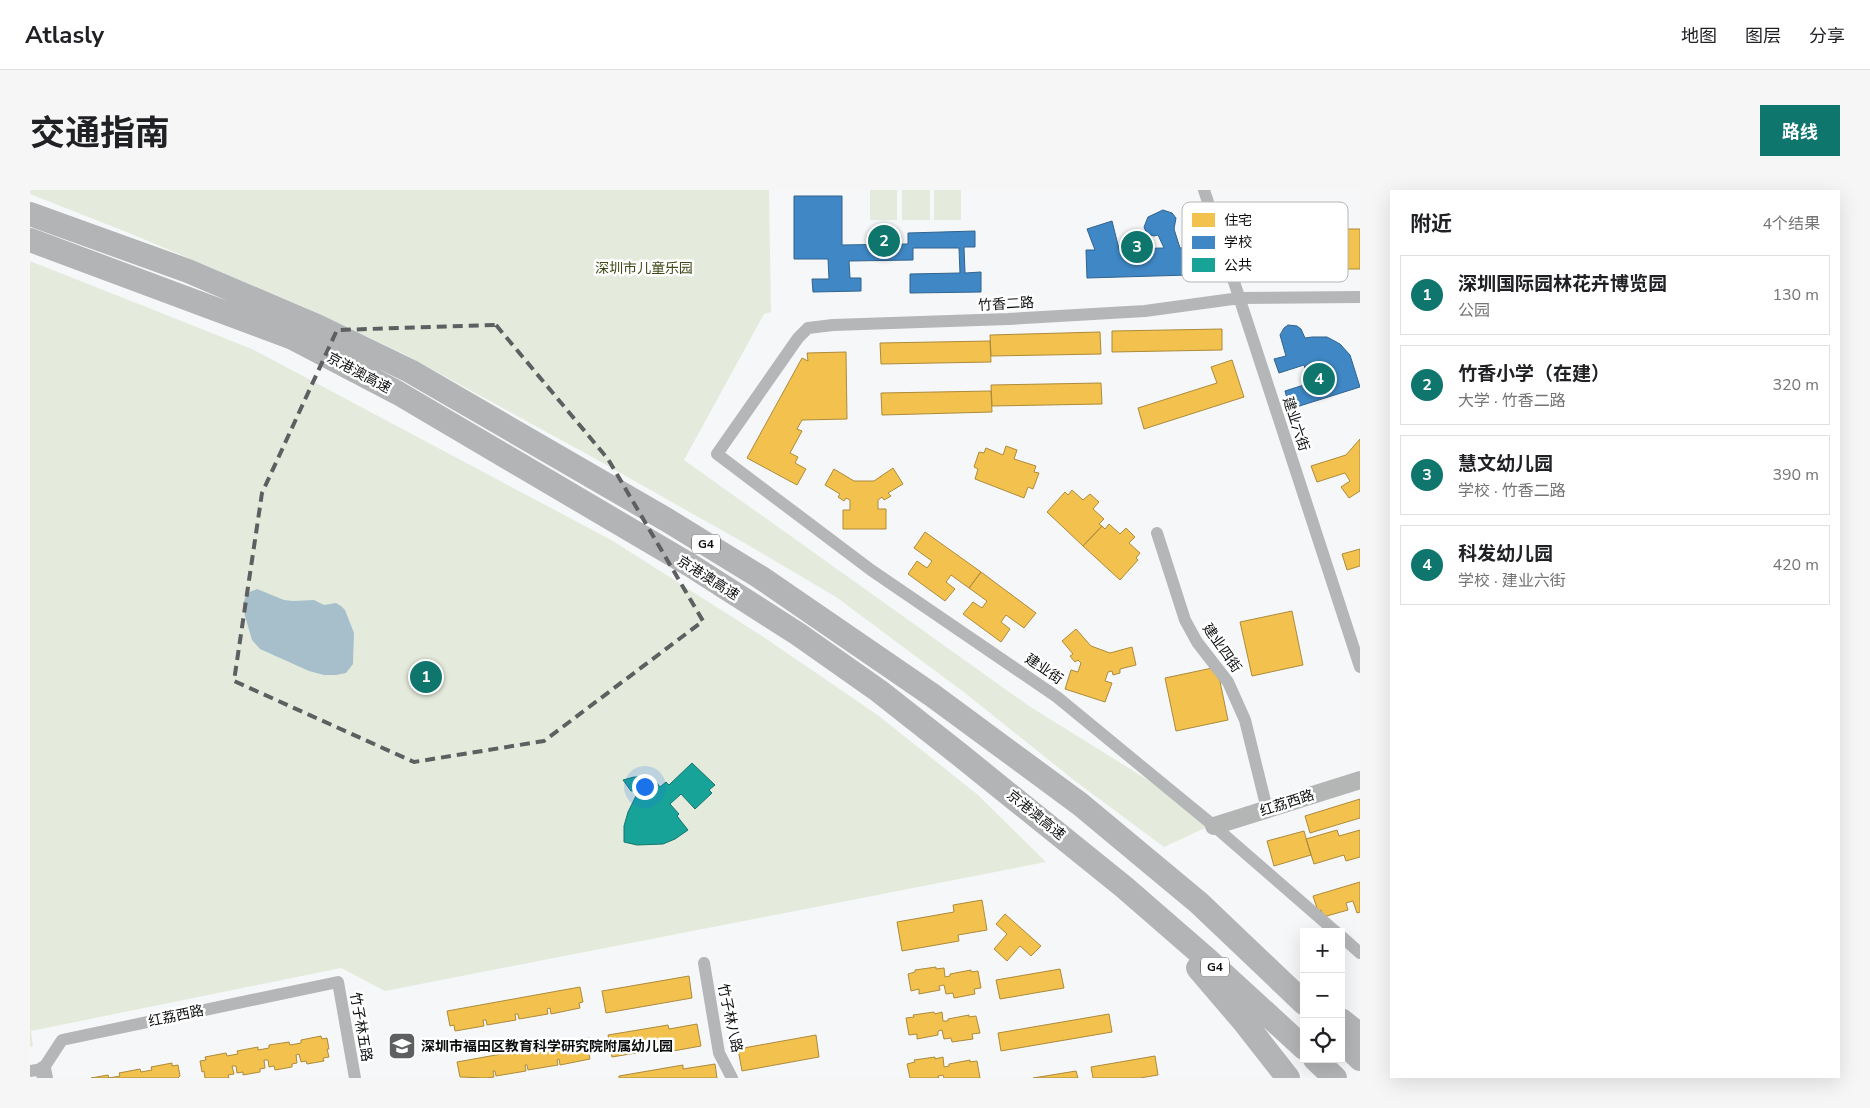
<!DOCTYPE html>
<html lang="zh">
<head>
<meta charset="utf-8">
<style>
  :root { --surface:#fff; --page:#f6f6f6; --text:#202124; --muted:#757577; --line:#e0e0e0; --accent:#0f766e }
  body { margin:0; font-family:"Nunito Sans","Noto Sans SC",sans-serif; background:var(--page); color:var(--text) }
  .controls { position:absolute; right:15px; bottom:15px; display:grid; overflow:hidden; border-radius:0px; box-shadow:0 5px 20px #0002 }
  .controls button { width:45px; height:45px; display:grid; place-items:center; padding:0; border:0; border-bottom:1px solid var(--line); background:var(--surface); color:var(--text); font:25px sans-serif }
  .you { position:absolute; left:614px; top:596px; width:18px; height:18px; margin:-12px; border:4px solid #fff; border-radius:50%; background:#1a73e8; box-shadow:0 0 0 8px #1a73e833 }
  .badge { display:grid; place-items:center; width:32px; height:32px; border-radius:50%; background:var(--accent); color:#fff; font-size:16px; font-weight:700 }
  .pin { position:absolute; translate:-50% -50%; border:2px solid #fff; box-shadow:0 1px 5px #0006 }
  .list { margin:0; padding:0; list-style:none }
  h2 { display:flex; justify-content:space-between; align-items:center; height:65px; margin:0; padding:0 20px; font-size:21px }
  h2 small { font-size:16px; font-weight:400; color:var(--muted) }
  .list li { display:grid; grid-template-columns:32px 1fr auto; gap:15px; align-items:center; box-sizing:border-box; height:80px; margin:0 10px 10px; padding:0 10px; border:1px solid var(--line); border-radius:0px }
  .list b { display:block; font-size:19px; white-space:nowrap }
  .list p { margin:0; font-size:16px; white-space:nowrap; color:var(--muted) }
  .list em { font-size:16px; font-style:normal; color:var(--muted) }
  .icon { flex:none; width:28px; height:28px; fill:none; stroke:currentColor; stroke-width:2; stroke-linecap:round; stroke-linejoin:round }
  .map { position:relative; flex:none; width:1330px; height:888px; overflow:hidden; border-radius:0px }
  header { display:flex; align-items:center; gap:30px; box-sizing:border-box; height:70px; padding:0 25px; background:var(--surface); border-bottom:1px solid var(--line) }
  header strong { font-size:24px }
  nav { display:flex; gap:28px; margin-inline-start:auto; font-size:18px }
  .intro { display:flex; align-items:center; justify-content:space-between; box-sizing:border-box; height:120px; padding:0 30px }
  h1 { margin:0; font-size:35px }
  .button { padding:12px 22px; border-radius:0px; background:var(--accent); color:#fff; font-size:18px; font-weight:700 }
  main { display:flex; gap:30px; padding:0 30px }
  aside { flex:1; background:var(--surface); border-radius:0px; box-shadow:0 5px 20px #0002 }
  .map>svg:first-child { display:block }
  .green { fill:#e5ebdc }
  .water { fill:#a7becb }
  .homes { fill:#f2c14e; stroke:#ad8b3b }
  .schools { fill:#3f88c5; stroke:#30638e }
  .public { fill:#17a398; stroke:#14766f }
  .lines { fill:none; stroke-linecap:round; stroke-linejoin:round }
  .minor { stroke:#b5b6b7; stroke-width:12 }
  .tertiary { stroke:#b5b6b7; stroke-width:16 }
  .secondary { stroke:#b4b6b6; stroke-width:18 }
  .motorway { stroke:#b3b4b5; stroke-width:24 }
  .marked { fill:none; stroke:#5e5f60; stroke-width:4; stroke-dasharray:10 6; stroke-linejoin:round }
  .labels { text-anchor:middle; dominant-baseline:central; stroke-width:5; stroke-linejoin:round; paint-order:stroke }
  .shield { fill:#fff; stroke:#555656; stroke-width:1 }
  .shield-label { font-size:12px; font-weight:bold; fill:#0c0d0e }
  .park-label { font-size:14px; fill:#404b1a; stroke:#fff }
  .street-label { font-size:14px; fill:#0c0d0e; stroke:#fff }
  .poi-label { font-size:14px; font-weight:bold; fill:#0c0d0e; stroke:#fff; text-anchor:start }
  .key { fill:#fff; stroke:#b6b6b7; stroke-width:1 }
  .key-label { font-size:14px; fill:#0c0d0e }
</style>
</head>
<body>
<header>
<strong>Atlasly</strong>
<nav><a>地图</a><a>图层</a><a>分享</a></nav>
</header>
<div class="intro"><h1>交通指南</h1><a class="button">路线</a></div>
<main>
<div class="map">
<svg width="1330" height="888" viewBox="0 0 1330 888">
  <rect width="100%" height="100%" fill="#f5f7f9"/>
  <path class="green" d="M0,0H739L741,122L734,124L654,270L999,516L1126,595L1177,637L1134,657L1045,591L935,503L806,407L718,355L555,263L374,164L274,117L104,45L0,4Z
    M840,0H867V30H840Z
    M872,0H900V30H872Z
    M904,0H931V30H904Z
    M0,71L222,159L583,351L735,448L849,526L948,605L1016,672L355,801L311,778L1,841L3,856L0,857Z"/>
  <path class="water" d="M227,399L254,410L263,411L284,410L294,415L306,413L311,416L315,420L324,443L323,474L316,483L306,485H294L279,481L230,459L222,450L215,426L213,414L217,403Z"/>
  <path class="homes" d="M1314,39H1330V79H1314Z
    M1192,139V160L1082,162V141Z
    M1070,142L1071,164L961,166L960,145Z
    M960,151L961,172L851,174L850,153Z
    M816,162L817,229L772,230L767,239L772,241L760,263L768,267L765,273L776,279L767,295L717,268L772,168L778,171L777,163Z
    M1202,170L1214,207L1114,239L1108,218L1187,193L1181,177Z
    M1071,193L1072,214L962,216L961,195Z
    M961,201L962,222L852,225L851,203Z
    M1330,249V301L1319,308L1311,297L1320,291L1315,283L1287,292L1281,276L1316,265Z
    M976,256L987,260L984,269L1006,276L1004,282L1009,283L1003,299L998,297L994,308L945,289L948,279L944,277L949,262L954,263L956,258L973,265Z
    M863,278L873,294L858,303L861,306L854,310L852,307L848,310V319H856V339H813V320H820V310L816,308L814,311L808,307L810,304L795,295L804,279L824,291H844Z
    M1042,300L1053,310L1060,304L1069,312L1063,319L1074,329L1069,334L1072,336L1053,356L1017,322L1035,302L1038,305Z
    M1079,334L1090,344L1096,338L1105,347L1099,353L1110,363L1106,368L1108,370L1090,390L1053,356L1072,336L1075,339Z
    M895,342L951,382L939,398L921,385L916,392L925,399L915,411L878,384L887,371L897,378L902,371L884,358Z
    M1330,359V376L1317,380L1312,364Z
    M951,382L1006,423L994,438L976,425L971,432L980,439L971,452L933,424L943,412L952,418L957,411L939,398Z
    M1262,421L1273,475L1222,486L1210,432Z
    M1046,439L1061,456L1080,463L1102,457L1106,475L1090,479V483L1083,485L1082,481L1078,482L1075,491L1082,493L1075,512L1035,499L1041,480L1048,482L1051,473L1048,470L1045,472L1040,466L1043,464L1032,451Z
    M1187,477L1198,530L1146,541L1135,488Z
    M1330,609V628L1280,643L1275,626Z
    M1307,640L1309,646L1330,640V667L1316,671L1314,665L1284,674L1276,649Z
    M1274,641L1281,665L1244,676L1237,651Z
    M1330,692V722L1327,723L1323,711L1316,713L1318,720L1293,727L1291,720L1288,721L1283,706Z
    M952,710L957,740L928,745L929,751L872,761L867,732L924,722L923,715Z
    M975,724L1011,756L1001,766L990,756L977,771L964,759L977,744L966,734Z
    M906,777V779L914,778L915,787L920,786V784L941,780V782L948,781L951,798L944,799L945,804L924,808L923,803L916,804L914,795L909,796L910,800L889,804V799L881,801L878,784L885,782V780Z
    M1030,779L1034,798L970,809L966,790Z
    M659,786L662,808L576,823L572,801Z
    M550,797L553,812L549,813L550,818L521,824L520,818L517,819L518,824L489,829L488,824H485L486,830L457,835L456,830H453L454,836L425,841L424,835L420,836L417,821Z
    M904,822L905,824L912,822L913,831H918V829L939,825V827L946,826L950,843L942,844L943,849L922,852L921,848L914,849L912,840L908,841V845L887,849V844L879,845L876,828L884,827L883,825Z
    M1079,824L1082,842L971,861L968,843Z
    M667,834L671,856L643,861L642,857L582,867L578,845L638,835L639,839Z
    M786,845L789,867L712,881L708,859Z
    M291,846L292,849L297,848L299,859H297L299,867L293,868L294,871L277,874L276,871L271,872L269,864L266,865L267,873L262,874V877L245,880L244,876L239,877L238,870H234L235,878L230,879V882L213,885V882L207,883L206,876H202L204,884L198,885L199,888H175L174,881L172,882L170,871L176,870L175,867L196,863L197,866L208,864L207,861L228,857V860L239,858V855L259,852L260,855L271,853V850Z
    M560,848L563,863L559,864L560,869L530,875L529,869L527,870L528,875L498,880L497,875H495L496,881L466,886L465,881H463L464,887L456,888L430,887L427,872Z
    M1125,866L1128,885L1110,888H1063L1061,877Z
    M905,867V869L913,867L914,877L919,876V874L940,870V872L947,871L950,888H914L913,885L908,886L909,888H880L877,874L885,872L884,870Z
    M142,873V876L148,875L150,886L148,888H61L78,885L79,888L90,886L89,883L110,879L111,882L122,880L121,877Z
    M685,874L687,888H589V886L653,875V879Z
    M1046,881L1048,888H1003Z"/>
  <path class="schools" d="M764,6H812V55L878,54V43L945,41V57H934L935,83L951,82V102L880,103V84L930,83L929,58H883V70L819,71L820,88H831V101L783,102L782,89H799L798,69H764Z
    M1133,20L1142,23L1146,28L1144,39L1150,58L1159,57V85L1057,88L1056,60H1065L1057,39L1082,31L1089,59L1134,58L1128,45L1124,46L1117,44L1114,37L1118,27Z
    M1258,135L1267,136L1271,139L1275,148L1282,147H1297L1310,154L1320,165L1330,197L1260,219L1255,201L1280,193L1274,175L1249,183L1244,169L1256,166L1250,145L1254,138Z"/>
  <path class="public" d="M662,573L685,595L679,600L682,603L665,619L651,604L640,614L649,624L647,626L658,640L645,649L633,654L607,655L594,652V636L598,622L609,600L601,601L593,590L604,587H617L624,589L630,597L636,592L639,595Z"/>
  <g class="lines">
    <path class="minor" d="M1174,0L1330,477
      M1127,343L1155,430L1167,452L1198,492L1215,530L1237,619
      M1306,742L1184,636L1027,507L841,380L687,264L768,148L778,138L803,135L978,129L1115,121L1210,108L1330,107
      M1311,746L1330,763
      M674,773L689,863L702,888
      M0,881L13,879L32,850L308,792L325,888"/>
    <path class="tertiary" d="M13,879L15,888"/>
    <path class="secondary" d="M1184,636L1330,590"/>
    <path class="motorway" d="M0,24L158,81L287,136L380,181L637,330L730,387L902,505L1050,614L1169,713L1274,813
      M0,50L263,148L368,203L660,375L768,444L849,501L929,564L1094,697L1178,770L1274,858
      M1168,778L1215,833L1258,888
      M1311,830L1330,845
      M1311,850L1330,869
      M1285,869L1305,888"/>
  </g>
  <path class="marked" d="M466,135L578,269L673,431L514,551L384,572L204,491L232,303L307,140Z"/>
  <defs>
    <g id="school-square" transform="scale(1.4375)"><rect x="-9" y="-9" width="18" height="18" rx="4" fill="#5e5f60" stroke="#fff"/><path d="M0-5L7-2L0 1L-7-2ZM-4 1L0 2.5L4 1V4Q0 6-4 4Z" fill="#fff"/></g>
  </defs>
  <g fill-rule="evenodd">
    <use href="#school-square" x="372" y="856"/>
  </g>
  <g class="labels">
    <g class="shield">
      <rect x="662" y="344.5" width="28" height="19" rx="4"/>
      <rect x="1171" y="767.5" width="28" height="19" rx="4"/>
    </g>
    <g class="shield-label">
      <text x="676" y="354">G4</text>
      <text x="1185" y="777">G4</text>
    </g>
    <g class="park-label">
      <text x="614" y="78">深圳市儿童乐园</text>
    </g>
    <g class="street-label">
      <text transform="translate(976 114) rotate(-3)">竹香二路</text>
      <text transform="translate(329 183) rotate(28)">京港澳高速</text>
      <text transform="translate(1266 234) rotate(72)">建业六街</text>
      <text transform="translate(678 388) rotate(32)">京港澳高速</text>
      <text transform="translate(1192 458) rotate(55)">建业四街</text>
      <text transform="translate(1014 479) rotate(34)">建业街</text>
      <text transform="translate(1257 613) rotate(-18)">红荔西路</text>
      <text transform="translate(1006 625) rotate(39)">京港澳高速</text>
      <text transform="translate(146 826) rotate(-12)">红荔西路</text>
      <text transform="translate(700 828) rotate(78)">竹子林八路</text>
      <text transform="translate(331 837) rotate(80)">竹子林五路</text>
    </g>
    <g class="poi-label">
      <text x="391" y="856">深圳市福田区教育科学研究院附属幼儿园</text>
    </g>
  </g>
  <rect x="1152" y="12" width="166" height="80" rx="8" class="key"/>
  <rect x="1162" y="23" width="23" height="14" fill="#f2c14e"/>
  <rect x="1162" y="46" width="23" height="13" fill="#3f88c5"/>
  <rect x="1162" y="68" width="23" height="14" fill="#17a398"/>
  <g class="key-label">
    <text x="1194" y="35">住宅</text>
    <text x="1194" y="57">学校</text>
    <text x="1194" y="80">公共</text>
  </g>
</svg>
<div class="controls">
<button>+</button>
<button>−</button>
<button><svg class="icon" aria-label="locate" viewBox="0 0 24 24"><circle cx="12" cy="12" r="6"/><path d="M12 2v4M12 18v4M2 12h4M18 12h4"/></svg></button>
</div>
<div class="you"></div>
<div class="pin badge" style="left:396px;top:487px">1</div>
<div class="pin badge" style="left:854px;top:51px">2</div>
<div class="pin badge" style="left:1107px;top:57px">3</div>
<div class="pin badge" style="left:1289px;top:189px">4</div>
</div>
<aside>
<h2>附近<small>4个结果</small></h2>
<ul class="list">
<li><span class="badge">1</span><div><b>深圳国际园林花卉博览园</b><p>公园</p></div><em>130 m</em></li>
<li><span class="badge">2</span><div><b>竹香小学（在建）</b><p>大学 · 竹香二路</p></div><em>320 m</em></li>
<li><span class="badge">3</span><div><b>慧文幼儿园</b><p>学校 · 竹香二路</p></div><em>390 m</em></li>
<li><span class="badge">4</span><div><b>科发幼儿园</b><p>学校 · 建业六街</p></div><em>420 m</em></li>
</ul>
</aside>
</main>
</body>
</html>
